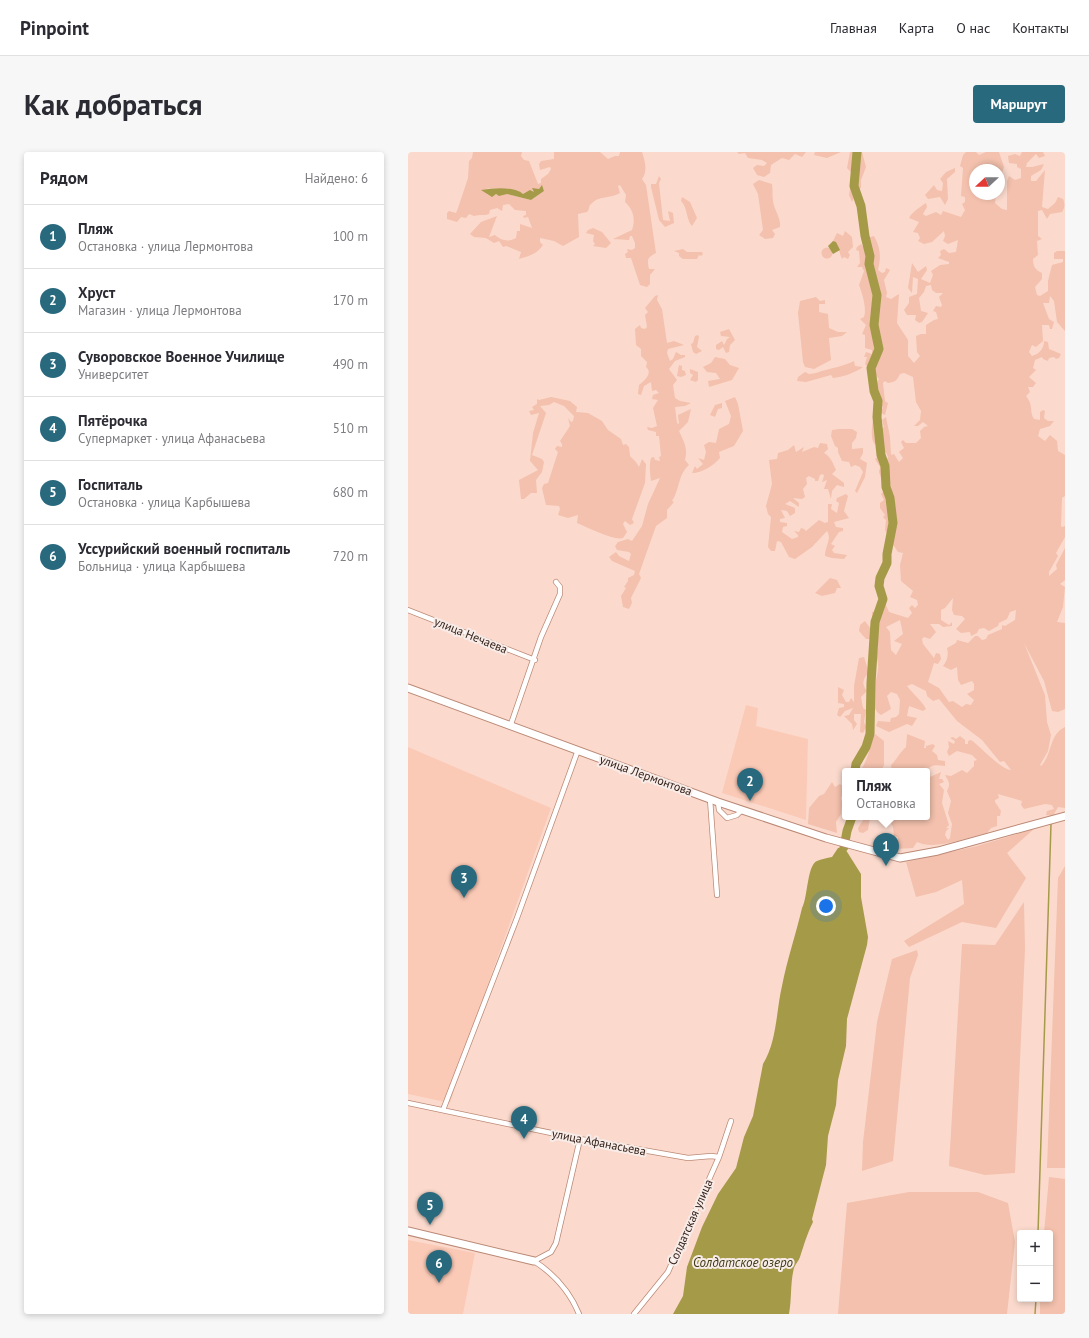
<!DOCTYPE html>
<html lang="ru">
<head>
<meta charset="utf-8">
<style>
  :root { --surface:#fff; --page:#f7f7f7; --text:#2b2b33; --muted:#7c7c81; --line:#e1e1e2; --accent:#29697e }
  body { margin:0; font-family:"PT Sans",sans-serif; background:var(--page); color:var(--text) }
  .controls { position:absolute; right:12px; bottom:12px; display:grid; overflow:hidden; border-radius:4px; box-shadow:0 2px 6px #0003 }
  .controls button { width:36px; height:36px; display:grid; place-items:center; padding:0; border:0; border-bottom:1px solid var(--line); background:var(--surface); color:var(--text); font:20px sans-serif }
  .compass { position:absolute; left:561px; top:12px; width:36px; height:36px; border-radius:50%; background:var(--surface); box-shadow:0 2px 6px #0003; rotate:248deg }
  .you { position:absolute; left:418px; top:754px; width:14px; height:14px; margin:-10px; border:3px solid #fff; border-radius:50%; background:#1a73e8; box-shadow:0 0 0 6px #1a73e833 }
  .badge { display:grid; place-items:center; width:26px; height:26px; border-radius:50%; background:var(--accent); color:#fff; font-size:13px; font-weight:700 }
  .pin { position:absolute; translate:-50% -33px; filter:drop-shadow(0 1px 2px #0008) }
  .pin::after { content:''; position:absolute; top:21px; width:14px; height:12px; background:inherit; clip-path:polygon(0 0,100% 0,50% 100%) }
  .popup { position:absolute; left:434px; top:616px; width:88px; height:52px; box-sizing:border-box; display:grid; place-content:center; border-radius:4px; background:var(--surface); filter:drop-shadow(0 1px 3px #0005); font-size:13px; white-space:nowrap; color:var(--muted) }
  .popup b { font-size:15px; color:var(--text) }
  .popup::after { content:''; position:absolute; left:50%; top:100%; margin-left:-8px; border:8px solid transparent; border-top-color:var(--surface) }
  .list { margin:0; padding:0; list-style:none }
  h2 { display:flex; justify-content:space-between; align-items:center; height:52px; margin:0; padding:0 16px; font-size:17px }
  h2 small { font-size:13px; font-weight:400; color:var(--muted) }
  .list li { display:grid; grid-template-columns:26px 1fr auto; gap:12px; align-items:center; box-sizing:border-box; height:64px; padding:0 16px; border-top:1px solid var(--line) }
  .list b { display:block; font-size:15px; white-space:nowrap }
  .list p { margin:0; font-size:13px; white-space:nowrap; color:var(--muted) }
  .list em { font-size:13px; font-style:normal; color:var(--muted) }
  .map { position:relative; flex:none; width:657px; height:1162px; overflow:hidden; border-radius:4px }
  header { display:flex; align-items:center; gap:24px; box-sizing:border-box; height:56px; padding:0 20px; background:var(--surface); border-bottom:1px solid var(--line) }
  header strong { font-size:19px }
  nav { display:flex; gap:22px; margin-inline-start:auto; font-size:14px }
  .intro { display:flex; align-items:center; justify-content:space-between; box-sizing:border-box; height:96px; padding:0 24px }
  h1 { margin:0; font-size:28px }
  .button { padding:10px 18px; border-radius:4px; background:var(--accent); color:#fff; font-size:14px; font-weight:700 }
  main { display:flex; gap:24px; padding:0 24px }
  aside { flex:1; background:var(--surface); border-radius:4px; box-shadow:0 2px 6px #0003 }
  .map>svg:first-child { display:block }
  .built { fill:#fbcab7 }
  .green { fill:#f3c1ad; fill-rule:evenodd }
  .water { fill:#a59a48 }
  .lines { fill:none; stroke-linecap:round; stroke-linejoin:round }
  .stream { stroke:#a59a48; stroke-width:1.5 }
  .river { stroke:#a59a48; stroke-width:9 }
  .street-casing { stroke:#bb8976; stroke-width:6 }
  .secondary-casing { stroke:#bb8976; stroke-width:9 }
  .primary-casing { stroke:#bb8976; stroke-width:9 }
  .street { stroke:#fff; stroke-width:4.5 }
  .secondary { stroke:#fff; stroke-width:7 }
  .primary { stroke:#fff; stroke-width:7 }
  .labels { text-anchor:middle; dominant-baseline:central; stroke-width:4; stroke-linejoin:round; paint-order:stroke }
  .street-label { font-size:12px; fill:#2f1c15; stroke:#f8ece8 }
  .water-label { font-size:13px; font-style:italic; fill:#3f3b17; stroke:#f8ece8 }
</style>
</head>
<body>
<header>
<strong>Pinpoint</strong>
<nav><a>Главная</a><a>Карта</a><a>О нас</a><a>Контакты</a></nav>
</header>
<div class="intro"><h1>Как добраться</h1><a class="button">Маршрут</a></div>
<main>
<aside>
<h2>Рядом<small>Найдено: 6</small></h2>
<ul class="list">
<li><span class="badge">1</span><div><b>Пляж</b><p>Остановка · улица Лермонтова</p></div><em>100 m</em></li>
<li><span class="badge">2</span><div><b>Хруст</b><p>Магазин · улица Лермонтова</p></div><em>170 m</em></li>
<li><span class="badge">3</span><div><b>Суворовское Военное Училище</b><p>Университет</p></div><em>490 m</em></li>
<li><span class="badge">4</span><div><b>Пятёрочка</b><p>Супермаркет · улица Афанасьева</p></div><em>510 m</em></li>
<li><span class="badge">5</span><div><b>Госпиталь</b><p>Остановка · улица Карбышева</p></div><em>680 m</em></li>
<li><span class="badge">6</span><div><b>Уссурийский военный госпиталь</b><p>Больница · улица Карбышева</p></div><em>720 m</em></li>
</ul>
</aside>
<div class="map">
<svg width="657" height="1162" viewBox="0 0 657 1162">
  <rect width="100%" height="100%" fill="#fbdacd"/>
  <path class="built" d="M338,553L350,556L348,574L400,587L398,668L314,641Z
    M0,595L143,656L79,835L42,951L0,942Z
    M0,1088L67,1101L55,1162H0Z"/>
  <path class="green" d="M65,0H114L113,4L116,8L121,9L130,32L133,31V27L140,22L143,17L142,15L132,18L131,12L133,9L146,7V0H192L200,7L207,4H211L212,0H234C237,9 240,19 234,27L238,33L248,101C239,106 239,107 241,117H247L242,123V132L239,135L232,133L223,106H218L217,102L220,100L219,97L224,98L227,96V91L224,84H222L221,88L205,87L224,78C228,67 225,57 217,50L218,43L212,33L210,34L212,41C202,47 191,43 183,52C180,55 182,57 179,60L170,62L171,85L155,94L146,89L132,86V90L135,93C129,102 121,104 111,107L113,100L98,94L95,95L91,89L86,91L78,86L66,85L62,82L73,70L89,64L81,85L87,83C93,89 101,90 108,86L109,79H112V72L124,76L120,65L116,66L115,64L118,63V59L107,58L101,52L95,53L94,59L89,56L82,58L81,62C76,64 72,62 66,64L61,62L58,66L53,65L49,70L39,67V61L41,59L48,61L50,56L60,26L61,9L64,6ZM134,34L136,39L123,48L99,42L80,43L77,39L80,36L109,38L115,42L127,40L125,37H131Z
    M329,0H398L394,5L387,2L381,8L374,6L363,13L362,21L356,25L349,23L345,16L349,13L356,14L359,11L354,8L340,6L337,1L331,2Z
    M407,0H433L419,6L406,3Z
    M442,0H454L458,15L453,28V36L450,37L444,50L441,43L443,31L448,30V25L439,16Z
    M558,0H568L571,3L578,0H591L596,15L591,32V18H567V42H588L587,51L594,57L599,58V29L601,24L607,28L613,26V17L609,15V12L601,11L600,4L607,2L612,4L614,0H635L637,4L631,6L628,2L619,11L618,15H624L636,12L633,18L623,24V29H628L637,18L634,55L640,57L647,51L650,45L655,47C657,52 657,55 654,60L642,62L639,67L634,58L630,59V84L634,87L629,89L630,103L625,107C625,114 627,118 634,121V127L627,135L629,143L632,144L640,139V129L644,113L655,110V107H646V101L649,99H657V179L649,170L646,149L642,144L641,151H635L641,167L646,170L644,177H642L641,173H634L635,189L628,195L624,193L621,200L624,204C631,202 636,197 636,189L640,190L641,197L653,202L651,206L648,207L646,205L641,206L640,209L635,207L634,205L627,208L625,216L628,218L621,225L628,231L625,235H620L622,240L618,244C626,254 621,259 626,267L632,268V260L635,258L637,259L636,266L640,269H646L642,274L632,277L630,284L637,289L642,283L649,289L650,299L657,303V344L654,346L653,374L654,375L657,374V385L648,401L650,404L641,420V424L649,417L648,413L657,396V428L652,432L657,435L655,455L649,470L657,471V557L650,560L644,559L636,529L616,491L637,543L639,570L643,583L640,599L632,613L633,614C644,604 641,582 657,575V656L650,655L645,664L638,663L639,659L646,657L644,653L637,652L616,657L613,653L614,649L590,642L591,646L587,648V650L593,659L592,664H589V674L583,676L579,681C560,685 527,699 509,690L505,696L486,697L483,692L484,687L490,688V685L486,684L485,675L480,666L519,665V629L522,625L533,620L531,627H534L536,630L531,632L536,638L534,651L541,673L538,676H541L538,679L537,683L540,688L542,686L544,672L540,661L543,649L539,639C543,632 541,630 537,623L543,624L554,618L559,621L566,614V609L569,608L564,603L549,599L541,604L539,600L541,595L540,589L546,592L547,589L542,586L545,585L548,587L552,584L557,588V592H560V589L563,588C573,595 592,617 603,618L596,609L592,610L574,588L549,569L531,547L525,549L519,544L518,539L504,532L499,534C505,542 514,549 518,557L515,559L501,554L499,564L509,566L504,574L499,572L481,580L468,574L470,569L482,570L483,566L488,565L491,562L492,548L489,542L483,540L479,544L483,557L473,563C458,554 469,530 470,517C471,512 468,506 469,501C469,498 471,497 470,493L462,492V487H458L451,479L452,473L457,469L463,477L469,478V467L464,464V460L470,459L471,453L477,447V451L481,460L500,466L504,461L501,456L504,453L507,456L510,453L509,448L502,445L505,439L493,429L492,413L495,401L490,400L486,394L479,390L481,386L477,378L478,368L475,365L477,363L472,356V351L476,348L473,342L477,338L471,320L472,315L467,307L471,304L479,308L480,305C477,296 473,297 467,292C462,288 464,273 465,268L469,269L473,277L476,275L474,268L478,265L482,285L483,303L486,302L491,310L495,306L491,300L496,296L493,290L495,288L498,291H508L513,286L512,279L516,275L520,274L515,270L510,274H506L512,268L513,259L508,250L505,225L496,221L492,222C489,228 488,230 480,231L477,229L475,231L477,249L480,251L477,263L473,261L475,255L471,249L468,233L471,227L457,212L459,205H456L458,200L464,202V198L457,196V183L454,182L458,173L452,167L456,165C459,156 454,141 451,133L456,119L454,115H449L452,111L451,99L448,98L449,95L453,92L456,96L458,95L459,86L466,84C473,96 473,106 470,118L474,121L477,120L478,116L482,118L476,128L479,141L478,145L483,147L491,142L489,171L500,188V204L506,211L512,204L509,200L508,184L513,182H518V173L526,168L530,167L528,160L525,159L528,154L533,155L534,153L531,145L535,141H528L524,138L523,133L518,134L516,140L511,146L513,159L520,161L514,170L511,171L507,168L508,163H499L496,158L501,151V145L509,142L510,127L505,125L504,141L500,136L504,111L510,120L518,114L519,118L513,127L522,131L525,123L523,119L532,113L541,112V110L530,106L533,103L532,99L536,97L541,101L548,100L550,88L540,92L535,89L537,84L536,79L524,90L516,92L510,89L512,86L510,81L505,80L511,70L501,66C504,60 512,55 518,51L519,55L515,62L518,64L528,60L533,63L535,59L553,65L557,58L554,52L557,50V45L553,44L555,16L552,14L555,3ZM545,446L544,458L546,463L554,464L557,467L548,477L553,481L562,480L563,484L569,481L571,477L576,476L581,479L590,474L591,471L599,467L602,460L608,458L607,468L597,474L594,473V477L580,483L578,487L574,488L570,484H567L560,491L549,488L548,491L539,496C541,503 539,509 535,514L543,518L549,515L550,528L553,533L564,529L566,532V538L559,542L566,548L563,553L558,552L554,555L545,549L541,550L531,536L520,530L526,511L530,512L533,507L532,502L528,501L526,506L515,492L514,487L516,485L522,487L528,480L522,472H531L535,475L544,474V470L541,473L533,468V458L537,456ZM492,468L495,482L486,489L494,492L488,503L483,498L482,480L478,475Z
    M547,16V20L539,27L540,47L537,53L532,45L520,47L517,43L526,33L529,38L534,39L535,31L532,27L538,20Z
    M251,24L253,27L251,31L255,68L262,69L260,59L265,61L266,71L257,75L251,68L243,35V32H248Z
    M351,28L364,32C365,38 364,43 365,49C366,58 373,65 372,75L364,78L367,82L365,86L357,87L351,83L355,78L350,42L345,32Z
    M274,45L282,50L289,66L284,74C278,68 280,56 273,49Z
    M185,76L194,80L203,91L198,96L185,94L187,92L185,89L186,83L178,81L180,78Z
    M437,79L444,85L445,95L440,100L442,103L440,107L436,105L434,107C431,101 431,92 425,89L429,81L435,84Z
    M413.5 101a5.5 5.5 0 1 1 11 0a5.5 5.5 0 1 1-11 0Z
    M275,97L279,100H294L295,102L293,104L291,103L289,107H275L271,104V101L266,99Z
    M250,143L249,148L254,157L259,191L266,189L276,193L260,197L259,201L262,209L265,207L268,200L273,203H277V205L267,209L261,217L269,228L265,233L267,246L272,249L283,251L277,254L267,255L269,271L271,272L270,263L283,257L280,270L271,279C276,290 280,296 277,308L281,313C270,322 272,337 264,349L266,350L259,358V366L248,374L231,422L233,426L223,446L224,451L221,457L215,455L213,444L218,436L216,435L220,429V426L226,423L227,419L204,409L201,405L208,400L211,404L221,409L223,402L221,400L209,398L207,394L210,390L220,387L224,389L234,374L240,352L252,326L243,329C242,320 241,314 243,306L246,305L247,308L252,309L251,305L253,304L251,284H248V280L240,278L239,275L244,276L249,274L245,256L250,248L244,247L245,243L251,241L248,238L244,239L243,230L236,234L233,243L230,242L231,233C237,228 245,221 238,215L239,210L233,204V197L228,193L227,177L232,173L233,176L237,177L239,175L237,163L240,160L237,156L247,144Z
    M408,145L412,149L417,148V152H411V160L420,162L421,176L430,180H439L434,184L421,186L423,208L406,217L397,215L395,210L390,161L392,149Z
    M321,177L327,188L322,193L321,200L318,201L315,195L311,198L308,197V193L314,189L316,193L319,187L322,185L313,184L312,180Z
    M290,183L291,185L289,195L294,199L288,202L285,200L283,192L285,191L287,184Z
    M307,205L317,207L322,213L331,216L324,228L301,235L300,229L312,227L308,221L299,220L295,215L303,211Z
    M446,209L447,214L455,215C447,221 434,225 425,226L423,223L398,230L389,229L390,225L397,220L401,222C407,222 412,219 418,218C428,215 436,214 446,209Z
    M271,213L274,214V218L277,219L278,223L273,225L269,224Z
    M282,217L290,220V228L288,230L282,228L285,223L282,221Z
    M143,245L162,249L169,255L168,260L180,261L194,269L200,278L213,287L215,293L218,292L221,295L222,304L228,310L231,315L234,307L238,312L237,331L224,367L226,371L222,373L217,369L215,372L219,380L215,386C206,389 179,375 169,371L170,363L160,366L150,363L152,357L151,354L138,353L134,336L136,332L140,331L150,300L147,297L149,294L154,295V292L152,289L162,274L160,266L163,270L165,269L166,264L156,254L146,250L141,253L132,254L138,261L124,303L134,307L136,310L134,320L128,328L129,341H123L116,347H113L111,328L130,318L122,309L125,281L131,261L123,263L121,259L126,258L124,255L129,252V247L131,248Z
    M327,245L330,252L335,279L326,294L311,300L312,306C305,314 294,321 284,321L287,314L289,317L295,312L290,306L296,308L298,300L296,293L301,290L308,291L311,277L321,272L323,264L317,249Z
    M314,251V256L310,257L307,265L302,263L307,253Z
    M431,277H444L449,280L448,286L444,291V297L455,296V301L452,307L459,311L457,325L449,341L447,339L455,320L452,315L447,313L443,315L441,310L434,309L430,300V296L427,294L423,284L424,278Z
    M412,291L419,292L420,297L416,301C422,304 425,311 428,318L424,322L436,331V335L429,333L424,339L423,347L420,337H416L419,328L414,330L416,324L415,322L412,323L410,329H407V327L401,324L398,326L399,332L395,337L397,345L394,347L385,346L391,351V355L382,349L377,352L387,356V361L382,364L379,359L373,358L377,366L372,367V370L379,371V374L375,375L374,380L384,387L390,385V383L386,379L391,380L393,376L396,377L398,379L411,368L417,371L420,370V352H424L423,357L429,361L431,351L428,349L429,346L438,342L440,344L436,359L441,366L426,370L428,375L435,376V379L431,380L423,392L427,394L424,398L426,401L439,403L436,407L424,406L417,404C417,394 424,387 419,379L404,395L387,407L381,405L373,390L369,389L367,399H363L360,395L363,365L360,362L358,354L364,332L361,308L369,307L370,301L380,298L386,293L388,300L396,295L394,300L406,295L410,296Z
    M422,426L429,428L433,436H429L427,441L414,444L407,441Z
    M456,505L461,521C455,526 453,532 459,539L453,545L455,556L458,558L456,570L458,575L455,581L452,580L453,562H446V568L449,572L445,578L444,572L436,564L441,563L445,556L437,559L432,565L429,563L431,556L436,555V552L430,551V535L436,538L434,543L438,550H441L443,546L446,550V534L451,506Z
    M467,582L476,589V613L473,619H452C461,607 461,595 467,582Z
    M499,582L517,589L516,596H518V594L525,592L527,594L524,599L529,603L530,608L537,609V614C529,613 523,612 518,619H484L483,613C488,609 491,601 498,595Z
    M424,630L427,635L432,632L437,636L433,646L434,650H437V654H434L433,662L428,670L429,681L400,672L401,656L411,644L416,642Z
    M457,665L462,666L460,678L455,681L451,680L450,676Z
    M626,677L599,701L618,726L588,776L554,770L501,795L496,789L556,752L554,728L528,740L508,745L498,710L569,694Z
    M657,714V1016H639L650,726Z
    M616,750L617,797L607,1021L577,1023L541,1014L554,792L587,793Z
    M509,798L510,803L502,826L485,1009L454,1019L455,990L469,870L484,807Z
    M641,1025L657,1027V1162H632V1147H642V1081H636Z
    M501,1040H570L600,1051L607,1090L599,1162H430L439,1051Z"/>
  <path class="water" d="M134,33L136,39L123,48L99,42L91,44L88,42L84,45L73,38C84,36 106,34 115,42L122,38L126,40L124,36L131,37Z
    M425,89L428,90L432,98L425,102L420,94Z
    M436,695L453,722V745L460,785L459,793L439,867L438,894L430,928L428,953L420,984L418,1013L404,1067L405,1070C399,1082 396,1093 392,1105C391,1109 387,1112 386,1116C382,1131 384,1147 381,1162H265L275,1144L279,1115L294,1075L310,1042L328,1016L336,985L345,964L355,912C369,889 368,860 374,834C379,808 388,782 394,756C400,745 399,713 409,709C413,707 419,706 424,705L430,696Z"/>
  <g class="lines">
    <path class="stream" d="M630,1081L643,672
      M627,1162L628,1147"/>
    <path class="river" d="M447,619L448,612L458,595L462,582L463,531L467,470L475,447L471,434L472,426L479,411V402L485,371L482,346L478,335L477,314L473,303L469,265L470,249L466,239L463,216L471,197L466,173L469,143L461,112L462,104L457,84L453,54L446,34L449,0
      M436,695L439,679L444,665"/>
    <g class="street-casing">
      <path id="street" d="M0,458L127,508
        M103,572L133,485L152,442V435L148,430
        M302,647L309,743
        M310,650L311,658L319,666L329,663L334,658
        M0,951L172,987L280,1006L303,1004L311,1005
        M35,958L109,766L170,598
        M171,1162C162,1140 146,1122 126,1109L143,1100L148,1091L172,987
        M226,1162L260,1120L311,1005L323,969"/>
    </g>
    <g class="secondary-casing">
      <path id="secondary" d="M0,1079L126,1109"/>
    </g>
    <g class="primary-casing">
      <path id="primary" d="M0,536L310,650L418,686L492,706L530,699L657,664"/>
    </g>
    <use href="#street" class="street"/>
    <use href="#secondary" class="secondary"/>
    <use href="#primary" class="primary"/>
  </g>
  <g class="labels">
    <g class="street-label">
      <text transform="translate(63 483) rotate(22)">улица Нечаева</text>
      <text transform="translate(238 623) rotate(20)">улица Лермонтова</text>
      <text transform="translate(191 990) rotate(11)">улица Афанасьева</text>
      <text transform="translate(282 1070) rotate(-66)">Солдатская улица</text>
    </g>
    <g class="water-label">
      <text x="335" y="1110">Солдатское озеро</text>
    </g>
  </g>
</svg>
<div class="controls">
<button>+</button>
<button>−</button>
</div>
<svg class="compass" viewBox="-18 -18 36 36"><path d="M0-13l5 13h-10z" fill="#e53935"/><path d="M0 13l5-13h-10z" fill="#7c7c81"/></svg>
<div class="you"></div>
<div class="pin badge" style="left:478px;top:714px">1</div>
<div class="popup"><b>Пляж</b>Остановка</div>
<div class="pin badge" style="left:342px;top:649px">2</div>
<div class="pin badge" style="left:56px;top:746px">3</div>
<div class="pin badge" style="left:116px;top:987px">4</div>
<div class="pin badge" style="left:22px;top:1073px">5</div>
<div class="pin badge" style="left:31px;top:1131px">6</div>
</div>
</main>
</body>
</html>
